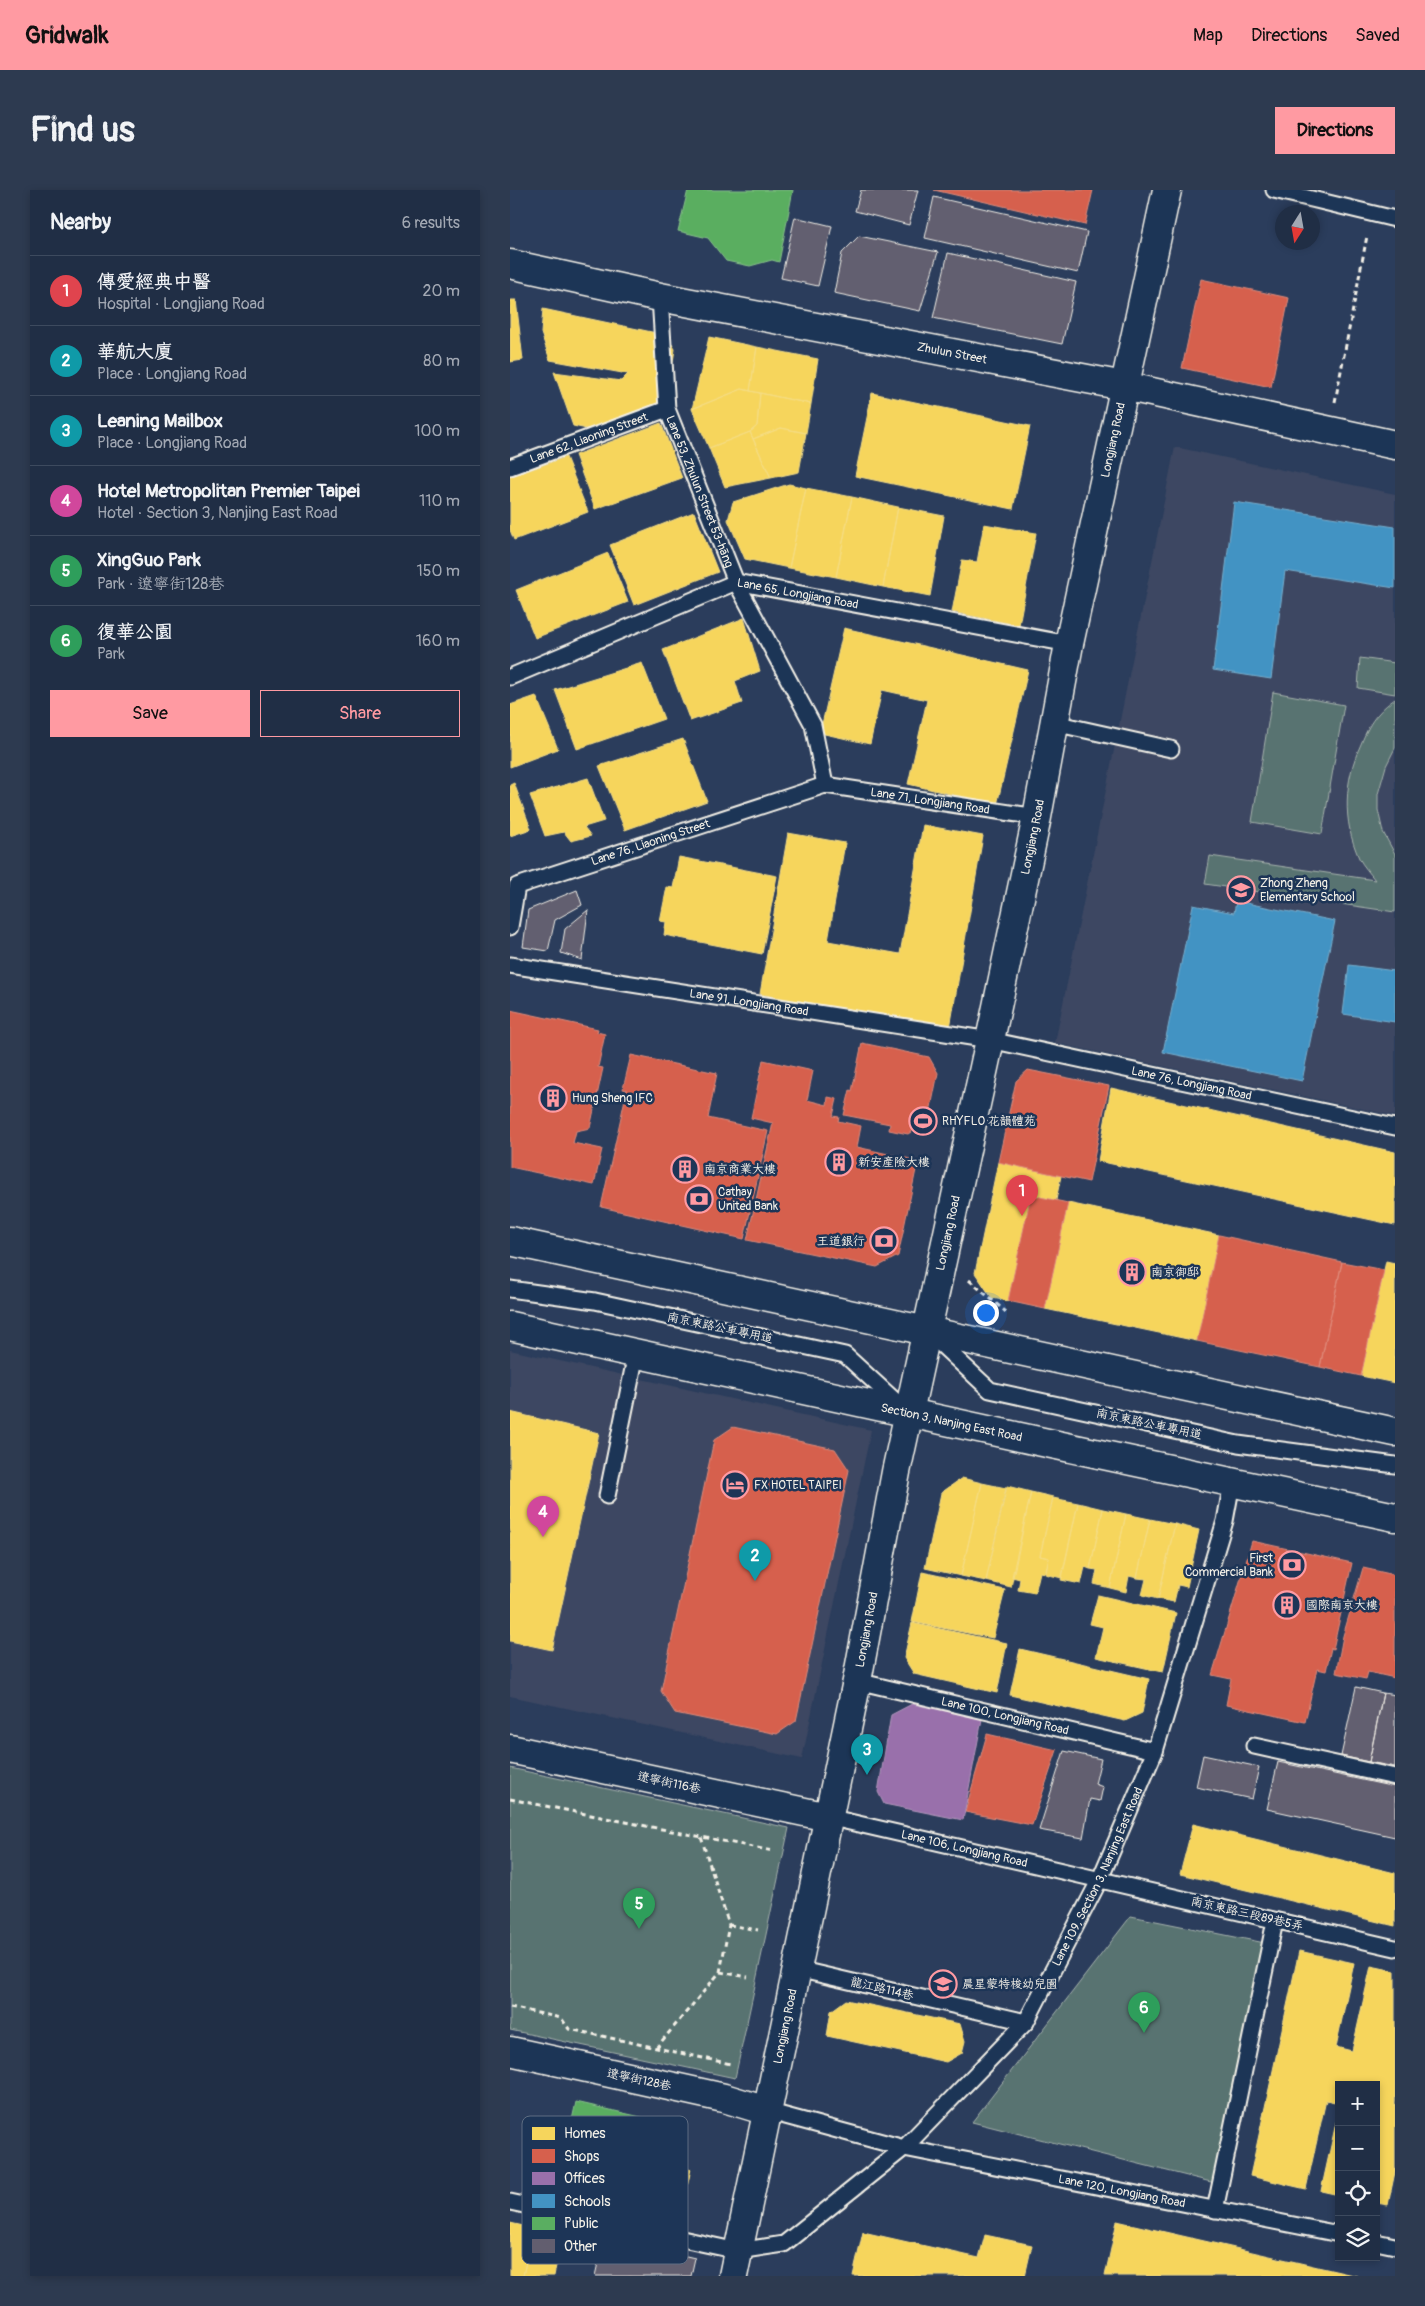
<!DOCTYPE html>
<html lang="en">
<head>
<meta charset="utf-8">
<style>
  :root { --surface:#202e45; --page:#2d3a50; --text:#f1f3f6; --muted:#a2a8b3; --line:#3d4a5e; --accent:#ff9aa2 }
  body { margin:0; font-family:Pangolin,"LXGW WenKai TC",sans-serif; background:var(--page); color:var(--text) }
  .controls { position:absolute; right:15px; bottom:15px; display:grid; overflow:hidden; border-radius:0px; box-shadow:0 2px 8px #0003 }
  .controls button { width:45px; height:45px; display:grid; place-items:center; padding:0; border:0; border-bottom:1px solid var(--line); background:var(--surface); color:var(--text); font:25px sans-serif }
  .compass { position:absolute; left:765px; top:15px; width:45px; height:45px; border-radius:50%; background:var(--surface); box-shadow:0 2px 8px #0003; rotate:191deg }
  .you { position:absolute; left:475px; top:1122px; width:18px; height:18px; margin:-12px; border:4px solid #fff; border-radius:50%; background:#1a73e8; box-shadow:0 0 0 8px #1a73e833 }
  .badge { display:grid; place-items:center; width:32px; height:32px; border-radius:50%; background:var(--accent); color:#fff; font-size:16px; font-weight:700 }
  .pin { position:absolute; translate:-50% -41px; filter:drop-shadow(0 1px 2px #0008) }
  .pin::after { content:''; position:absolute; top:26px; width:18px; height:15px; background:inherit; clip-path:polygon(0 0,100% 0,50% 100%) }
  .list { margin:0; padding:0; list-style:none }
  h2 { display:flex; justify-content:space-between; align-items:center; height:65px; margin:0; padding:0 20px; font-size:21px }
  h2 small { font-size:16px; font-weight:400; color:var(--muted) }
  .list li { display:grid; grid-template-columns:32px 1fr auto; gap:15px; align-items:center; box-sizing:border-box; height:70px; padding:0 20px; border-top:1px solid var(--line) }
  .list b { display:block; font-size:19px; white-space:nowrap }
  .list p { margin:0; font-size:16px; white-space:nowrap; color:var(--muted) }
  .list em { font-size:16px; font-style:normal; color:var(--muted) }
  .actions { display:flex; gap:10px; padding:15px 20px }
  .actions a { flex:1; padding:11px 0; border:1px solid var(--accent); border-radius:0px; text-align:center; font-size:18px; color:var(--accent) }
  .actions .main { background:var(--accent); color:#111 }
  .icon { flex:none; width:28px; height:28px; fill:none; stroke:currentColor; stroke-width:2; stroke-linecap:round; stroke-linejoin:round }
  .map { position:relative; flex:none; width:885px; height:2086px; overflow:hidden; border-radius:0px }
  header { display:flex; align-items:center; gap:30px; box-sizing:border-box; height:70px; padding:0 25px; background:var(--accent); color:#111 }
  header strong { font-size:24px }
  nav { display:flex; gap:28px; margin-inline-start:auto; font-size:18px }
  .intro { display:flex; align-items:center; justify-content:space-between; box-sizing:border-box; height:120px; padding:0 30px }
  h1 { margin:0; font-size:35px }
  .button { padding:12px 22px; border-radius:0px; background:var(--accent); color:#111; font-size:18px; font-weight:700 }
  main { display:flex; gap:30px; padding:0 30px }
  aside { flex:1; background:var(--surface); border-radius:0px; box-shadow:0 2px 8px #0003 }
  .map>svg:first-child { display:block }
  .built { fill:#3c4762 }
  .green { fill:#587371; stroke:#a6b2ac }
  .homes { fill:#f6d55c; stroke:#f5dd86 }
  .shops { fill:#d6604d; stroke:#df8c7c }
  .offices { fill:#9970ab; stroke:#b497bd }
  .schools { fill:#4393c3; stroke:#78afce }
  .public { fill:#5aae61; stroke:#88c28a }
  .building { fill:#625e6f; stroke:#f4f1e8 }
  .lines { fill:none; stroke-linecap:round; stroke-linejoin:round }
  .service-casing { stroke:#f4f1e8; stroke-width:19 }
  .minor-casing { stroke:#f4f1e8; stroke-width:31 }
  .tertiary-casing { stroke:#f4f1e8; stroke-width:31 }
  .secondary-casing { stroke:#f4f1e8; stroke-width:31 }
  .path { stroke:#f4f1e8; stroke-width:3; stroke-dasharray:5 4; stroke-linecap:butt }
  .service { stroke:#1d3557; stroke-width:15 }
  .minor { stroke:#1d3557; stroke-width:28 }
  .tertiary { stroke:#1d3557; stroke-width:28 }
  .secondary { stroke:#1d3557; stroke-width:28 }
  .labels { text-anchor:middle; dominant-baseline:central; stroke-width:5; stroke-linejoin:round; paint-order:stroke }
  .street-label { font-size:12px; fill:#f4f1e8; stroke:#1d3557 }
  .poi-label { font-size:12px; fill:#f4f1e8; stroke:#1d3557; text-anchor:start }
  .key { fill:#1d3557; stroke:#5e6d82; stroke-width:1 }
  .key-label { font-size:14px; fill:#f4f1e8 }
</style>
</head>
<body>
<header>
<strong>Gridwalk</strong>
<nav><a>Map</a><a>Directions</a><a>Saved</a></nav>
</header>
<div class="intro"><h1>Find us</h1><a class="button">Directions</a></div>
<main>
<aside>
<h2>Nearby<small>6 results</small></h2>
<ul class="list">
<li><span class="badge" style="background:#e0444e">1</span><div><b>傳愛經典中醫</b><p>Hospital · Longjiang Road</p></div><em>20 m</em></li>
<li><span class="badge" style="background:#0f9aa8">2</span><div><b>華航大廈</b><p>Place · Longjiang Road</p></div><em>80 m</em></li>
<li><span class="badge" style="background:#0f9aa8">3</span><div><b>Leaning Mailbox</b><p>Place · Longjiang Road</p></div><em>100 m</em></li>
<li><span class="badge" style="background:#d1479c">4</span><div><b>Hotel Metropolitan Premier Taipei</b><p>Hotel · Section 3, Nanjing East Road</p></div><em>110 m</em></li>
<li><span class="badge" style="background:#2e9e5b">5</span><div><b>XingGuo Park</b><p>Park · 遼寧街128巷</p></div><em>150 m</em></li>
<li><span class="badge" style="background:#2e9e5b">6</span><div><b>復華公園</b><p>Park</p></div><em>160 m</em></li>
</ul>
<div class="actions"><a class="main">Save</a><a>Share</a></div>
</aside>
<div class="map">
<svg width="885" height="2086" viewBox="0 0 885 2086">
  <rect width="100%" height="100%" fill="#2b3d5c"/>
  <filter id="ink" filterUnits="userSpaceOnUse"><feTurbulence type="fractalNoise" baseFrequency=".02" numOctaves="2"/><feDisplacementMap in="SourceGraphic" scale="10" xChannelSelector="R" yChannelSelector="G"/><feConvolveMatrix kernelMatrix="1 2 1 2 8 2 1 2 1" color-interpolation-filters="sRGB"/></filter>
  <g filter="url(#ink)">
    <path class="built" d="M665,257L885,304V926L545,853Z
      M0,1160L361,1240L292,1569L0,1506Z"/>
    <path class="green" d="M850,468L885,473V504L848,498Z
      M763,502L834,515L812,644L742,632Z
      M885,509V558L876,576L868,604V620L873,642L885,664V722L695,694L700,666L865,690C860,683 853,676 849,668C832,630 834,591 851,554C855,544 861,531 868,524C873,518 879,513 885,509Z
      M0,1578L279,1638L225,1888L0,1840Z
      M621,1726L755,1753L705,1993L462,1932Z"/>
    <path class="homes" d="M0,110H6L13,170L0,172Z
      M33,119L156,145L165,159L157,211L91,242L63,236L44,182L111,191L118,184L40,170L31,143Z
      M199,147L247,157L240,201L232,199L182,219Z
      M247,157L308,169L301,214L240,201Z
      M232,199L250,203L247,236L240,242L199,258L182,219Z
      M250,203L301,214L296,243L271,238L243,249L240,242L247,236Z
      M362,203L520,236L503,319L345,286Z
      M151,233L172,288L85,319L65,265Z
      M271,238L296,243L289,282L261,288L243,249Z
      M240,242L261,288L215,297L199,258Z
      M56,267L78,322L4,350L0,340V287Z
      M279,294L296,298L279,378L235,369L218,330L223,312Z
      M296,298L342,307L326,387L279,378Z
      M342,307L388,317L373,397L326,387Z
      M388,317L434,326L420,406L373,397Z
      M184,322L208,382L124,415L100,355Z
      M474,334L526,343L509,435L442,422L452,370L467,372Z
      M98,363L118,412L25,448L6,400Z
      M234,428L250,481L225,491L232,513L180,531L153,460Z
      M334,438L518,480L487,615L398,594L417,510L372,500L360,554L310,543Z
      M132,473L154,529L67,559L45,500Z
      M26,506L48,559L0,577V515Z
      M173,549L197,611L115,640L89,576Z
      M78,588L94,631L74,637L81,646L61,651L54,642L35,646L20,605Z
      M4,593L21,639L0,646V595Z
      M413,635L473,646L440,838L250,804L278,643L335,653L318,751L390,764Z
      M169,667L267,686L252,764L154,745L156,732L150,731L157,697L163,698Z
      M601,898L885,962V1035L588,971Z
      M488,972L551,986L546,1010L521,1005L498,1111L482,1108L465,1083Z
      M558,1013L709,1045L687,1151L535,1119Z
      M876,1071L885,1073V1193L851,1186Z
      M0,1222L89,1243L42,1460L0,1451Z
      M452,1288L472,1293L451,1386L415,1378L431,1303Z
      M472,1293L496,1298L476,1391L451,1386Z
      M497,1296L521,1302L501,1397L476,1391Z
      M521,1302L543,1307L530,1366L539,1368L536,1383L530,1382L525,1403L508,1400L510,1389L502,1387Z
      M543,1308L568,1313L552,1388L535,1384L539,1368L530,1366Z
      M568,1313L593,1319L580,1379L575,1377L571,1394L551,1390Z
      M593,1319L616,1324L600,1398L584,1394L587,1380L580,1379Z
      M616,1324L640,1329L627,1388L619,1386L616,1402L600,1398Z
      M640,1329L665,1334L648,1409L632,1405L636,1389L627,1388Z
      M665,1334L689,1340L677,1397L668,1395L664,1412L648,1409Z
      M412,1382L495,1400L483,1448L402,1432Z
      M588,1405L666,1423L653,1482L586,1467L593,1437L580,1434Z
      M402,1433L497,1453L487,1503L404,1484L394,1468Z
      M510,1459L639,1489L632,1523L615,1531L500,1505Z
      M683,1634L885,1683V1736L670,1684Z
      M789,1761L844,1773L826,1857L842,1861L861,1776L885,1781V1982L878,2015L866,2013V1895H829V1913L816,1910L796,1999L740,1986Z
      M336,1810L450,1834L455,1851L452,1863L436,1872L317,1846L321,1821Z
      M829,1919V2005L811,2001Z
      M51,1952L181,1979L170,2029L40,1996Z
      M607,2031L847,2086H595Z
      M0,2033L23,2038L13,2086H0Z
      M23,2038L52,2045L44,2086H13Z
      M353,2042L469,2068L475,2045L522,2055L515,2086H343Z"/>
    <path class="shops" d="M424,0H583L575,35Z
      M691,89L779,108L761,197L672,178Z
      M0,820L88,839L87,842L95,844L88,877L93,878L80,938L66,941L63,953L92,959L84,995L0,977Z
      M352,853L419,867L428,883L416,942L404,940L398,944L379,940L380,934L334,925L340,900L342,901Z
      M121,865L207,883L198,928L258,941L234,1049L91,1017L117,900L113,899Z
      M253,870L303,881L297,910L317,915L318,907L327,909L323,926L329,927L328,931L351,936L347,957L405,970L404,974L407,975L388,1066L367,1077L237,1050L263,933L241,928Z
      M518,880L599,896L579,992L488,972L506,891Z
      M521,1005L558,1013L535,1119L498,1111Z
      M709,1045L832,1072L810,1177L687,1151Z
      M832,1072L874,1080L851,1186L810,1177Z
      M223,1237L325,1259L339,1280L286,1531L267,1544L165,1523L151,1501L204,1250Z
      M742,1351L842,1373L823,1459L821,1458L816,1481L807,1479L795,1532L716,1515L721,1489L702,1485Z
      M853,1378L885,1385V1488L858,1482L856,1489L826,1483L833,1446Z
      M477,1544L547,1560L522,1635L455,1622Z"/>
    <path class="offices" d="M402,1514L472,1529L453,1630L374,1614L368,1602L381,1525Z"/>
    <path class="schools" d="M724,312L885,337V398L775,381L761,489L703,480Z
      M726,711L825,731L792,891L653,862L683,715L724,723Z
      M839,775L885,781V832L833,824Z"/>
    <path class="public" d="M178,0H283L269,72L262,70L240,76L216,71L198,48L168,41Z
      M66,1912L161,1934L154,1961L60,1939Z"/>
    <path class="building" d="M351,0H408L399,35L345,21Z
      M424,7L577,42L568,83L415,48Z
      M285,27L322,36L308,96L271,88Z
      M349,46L428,62L410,121L324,103L332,63Z
      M438,63L566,92L552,154L423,128Z
      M67,700L72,715L45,730L38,761L13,757L18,720Z
      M78,720L72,770L51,763L55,739Z
      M846,1497L873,1503L859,1572L831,1566Z
      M873,1503L885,1505V1577L859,1572Z
      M554,1561L591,1569L585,1594L593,1597L590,1611L580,1609L573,1648L529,1640Z
      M693,1565L749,1577L742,1609L686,1597Z
      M768,1572L885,1597V1647L757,1619Z
      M94,2047L185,2068L181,2086H85Z"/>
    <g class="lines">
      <g class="service-casing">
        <g id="service">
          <path d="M764,0L885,29"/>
          <path id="s1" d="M150,107L157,219L226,392L303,535L315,595"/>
          <path id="s2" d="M0,277L157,219"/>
          <path id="s3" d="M0,487L226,392L559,454"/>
          <path d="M544,533L661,559"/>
          <path id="s4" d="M0,737L7,696L315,595L527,627"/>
          <path id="s5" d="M0,775L480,850L885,937"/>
          <path d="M0,1099L85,1111L335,1165L393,1218"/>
          <path d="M422,1146L480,1200L728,1254L885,1275"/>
          <path d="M97,1306L126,1164"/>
          <path id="s6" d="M347,1491L645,1561"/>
          <path d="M744,1556L885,1587"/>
          <path id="s7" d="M318,1627L885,1758"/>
          <path d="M287,1779L516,1832"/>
          <path id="s8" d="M257,1921L394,1958L829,2044"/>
          <path id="s9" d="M0,2012L228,2061L274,2054L394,1958L516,1832L590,1689L645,1561L715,1331L722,1293"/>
          <path d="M705,2020L765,1731"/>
          <path d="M866,2052L885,2056"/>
        </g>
      </g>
      <g class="minor-casing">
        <g id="minor">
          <path id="s10" d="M0,74L150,107L614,196L885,255"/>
          <path d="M0,1559L318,1627"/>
          <path d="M0,1861L214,1908L257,1921"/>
        </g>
      </g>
      <g class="tertiary-casing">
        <g id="tertiary">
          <path id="s11" d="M223,2086L347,1491L386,1282L480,850L527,627L559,454L657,0"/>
        </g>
      </g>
      <g class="secondary-casing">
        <g id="secondary">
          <path d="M0,1051L885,1242"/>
          <path id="s12" d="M0,1136C294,1202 590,1264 885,1327"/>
        </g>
      </g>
      <path class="path" d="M825,212L857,46
        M459,1090L496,1122
        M0,1609L263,1661
        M219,1735L248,1740
        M210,1782L238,1787
        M0,1817L51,1828L59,1839L221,1874
        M146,1858L210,1782L219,1735L191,1647"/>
      <use href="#service" class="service"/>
      <use href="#minor" class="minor"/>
      <use href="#tertiary" class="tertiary"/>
      <use href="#secondary" class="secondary"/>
    </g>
  </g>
  <defs>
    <g id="school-ring" transform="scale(1.4375)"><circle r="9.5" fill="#1d3557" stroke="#ff9aa2" stroke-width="1.5"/><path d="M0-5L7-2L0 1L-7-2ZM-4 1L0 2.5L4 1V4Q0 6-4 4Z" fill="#ff9aa2"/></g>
    <g id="building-ring" transform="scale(1.4375)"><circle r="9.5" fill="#1d3557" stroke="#ff9aa2" stroke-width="1.5"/><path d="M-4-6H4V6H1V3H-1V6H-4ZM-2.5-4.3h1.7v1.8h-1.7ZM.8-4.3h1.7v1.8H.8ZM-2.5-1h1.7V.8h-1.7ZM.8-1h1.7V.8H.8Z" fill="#ff9aa2"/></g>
    <g id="stadium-ring" transform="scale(1.4375)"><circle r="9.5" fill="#1d3557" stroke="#ff9aa2" stroke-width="1.5"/><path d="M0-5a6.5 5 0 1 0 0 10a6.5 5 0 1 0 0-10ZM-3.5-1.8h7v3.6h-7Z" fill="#ff9aa2"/></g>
    <g id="bank-ring" transform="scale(1.4375)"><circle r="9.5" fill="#1d3557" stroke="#ff9aa2" stroke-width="1.5"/><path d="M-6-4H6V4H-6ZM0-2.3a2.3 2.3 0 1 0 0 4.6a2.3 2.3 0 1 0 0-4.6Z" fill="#ff9aa2"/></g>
    <g id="hotel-ring" transform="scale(1.4375)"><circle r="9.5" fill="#1d3557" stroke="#ff9aa2" stroke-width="1.5"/><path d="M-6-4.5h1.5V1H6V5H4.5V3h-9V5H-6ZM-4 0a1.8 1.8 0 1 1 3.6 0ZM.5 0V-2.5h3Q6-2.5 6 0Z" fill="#ff9aa2"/></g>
  </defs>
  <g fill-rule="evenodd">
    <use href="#school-ring" x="731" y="700"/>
    <use href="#building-ring" x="43" y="908"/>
    <use href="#stadium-ring" x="413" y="931"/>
    <use href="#building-ring" x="329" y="972"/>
    <use href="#building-ring" x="175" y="979"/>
    <use href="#bank-ring" x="189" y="1009"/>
    <use href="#bank-ring" x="374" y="1051"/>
    <use href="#building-ring" x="622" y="1082"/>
    <use href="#hotel-ring" x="225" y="1295"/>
    <use href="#bank-ring" x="782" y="1375"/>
    <use href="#building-ring" x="777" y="1415"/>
    <use href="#school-ring" x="433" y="1794"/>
  </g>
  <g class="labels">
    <g class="street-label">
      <text stroke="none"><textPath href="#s10" startOffset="451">Zhulun Street</textPath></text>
      <text stroke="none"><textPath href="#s2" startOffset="84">Lane 62, Liaoning Street</textPath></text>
      <text stroke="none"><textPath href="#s11" startOffset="1875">Longjiang Road</textPath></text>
      <text stroke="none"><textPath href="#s1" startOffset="201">Lane 53, Zhulun Street 53-hāng</textPath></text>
      <text stroke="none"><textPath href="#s3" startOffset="308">Lane 65, Longjiang Road</textPath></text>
      <text stroke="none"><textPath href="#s4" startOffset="472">Lane 71, Longjiang Road</textPath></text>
      <text stroke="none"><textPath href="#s11" startOffset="1470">Longjiang Road</textPath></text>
      <text stroke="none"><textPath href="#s4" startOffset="182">Lane 76, Liaoning Street</textPath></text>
      <text stroke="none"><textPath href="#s5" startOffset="242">Lane 91, Longjiang Road</textPath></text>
      <text stroke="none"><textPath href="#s5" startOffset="692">Lane 76, Longjiang Road</textPath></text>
      <text stroke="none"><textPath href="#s11" startOffset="1065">Longjiang Road</textPath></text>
      <text transform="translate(210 1138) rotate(12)">南京東路公車專用道</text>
      <text stroke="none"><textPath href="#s12" startOffset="452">Section 3, Nanjing East Road</textPath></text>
      <text transform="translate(639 1234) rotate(12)">南京東路公車專用道</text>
      <text stroke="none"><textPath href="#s11" startOffset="660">Longjiang Road</textPath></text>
      <text stroke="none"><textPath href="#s6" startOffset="152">Lane 100, Longjiang Road</textPath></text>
      <text transform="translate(159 1593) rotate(12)">遼寧街116巷</text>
      <text stroke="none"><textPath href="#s7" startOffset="140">Lane 106, Longjiang Road</textPath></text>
      <text stroke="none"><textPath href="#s9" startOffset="771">Lane 109, Section 3, Nanjing East Road</textPath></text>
      <text transform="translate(737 1724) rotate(13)">南京東路三段89巷5弄</text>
      <text transform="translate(372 1799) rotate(13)">龍江路114巷</text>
      <text stroke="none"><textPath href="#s11" startOffset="255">Longjiang Road</textPath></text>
      <text transform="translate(129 1890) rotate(12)">遼寧街128巷</text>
      <text stroke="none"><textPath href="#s8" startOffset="364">Lane 120, Longjiang Road</textPath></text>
    </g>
    <g class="poi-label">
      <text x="750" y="693">Zhong Zheng<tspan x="750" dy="14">Elementary School</tspan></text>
      <text x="62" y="908">Hung Sheng IFC</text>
      <text x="432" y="931">RHYFLO 花韻體苑</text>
      <text x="348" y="972">新安產險大樓</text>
      <text x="194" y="979">南京商業大樓</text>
      <text x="208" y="1002">Cathay<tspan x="208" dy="14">United Bank</tspan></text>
      <text x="355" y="1051" text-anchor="end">王道銀行</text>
      <text x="641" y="1082">南京御邸</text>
      <text x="244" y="1295">FX HOTEL TAIPEI</text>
      <text x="763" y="1368" text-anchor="end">First<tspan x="763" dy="14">Commercial Bank</tspan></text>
      <text x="796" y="1415">國際南京大樓</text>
      <text x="452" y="1794">晨星蒙特梭幼兒園</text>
    </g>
  </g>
  <rect x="12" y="1926" width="166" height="148" rx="8" class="key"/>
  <rect x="22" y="1937" width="23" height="13" fill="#f6d55c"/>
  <rect x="22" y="1959" width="23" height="14" fill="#d6604d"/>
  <rect x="22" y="1982" width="23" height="13" fill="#9970ab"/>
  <rect x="22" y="2004" width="23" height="14" fill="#4393c3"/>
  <rect x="22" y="2027" width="23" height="13" fill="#5aae61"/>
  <rect x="22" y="2049" width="23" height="14" fill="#625e6f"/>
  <g class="key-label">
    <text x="54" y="1948">Homes</text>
    <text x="54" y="1971">Shops</text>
    <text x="54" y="1993">Offices</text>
    <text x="54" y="2016">Schools</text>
    <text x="54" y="2038">Public</text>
    <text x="54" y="2061">Other</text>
  </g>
</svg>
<div class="controls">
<button>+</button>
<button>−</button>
<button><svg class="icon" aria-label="locate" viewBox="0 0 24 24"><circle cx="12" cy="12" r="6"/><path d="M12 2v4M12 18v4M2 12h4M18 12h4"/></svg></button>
<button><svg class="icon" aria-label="layers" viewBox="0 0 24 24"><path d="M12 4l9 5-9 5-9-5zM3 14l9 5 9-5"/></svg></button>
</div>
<svg class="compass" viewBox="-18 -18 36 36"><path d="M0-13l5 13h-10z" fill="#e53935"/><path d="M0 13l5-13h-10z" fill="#a2a8b3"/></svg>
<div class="you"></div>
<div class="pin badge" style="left:512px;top:1026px;background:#e0444e">1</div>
<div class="pin badge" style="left:245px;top:1391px;background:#0f9aa8">2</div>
<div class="pin badge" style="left:357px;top:1585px;background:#0f9aa8">3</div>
<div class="pin badge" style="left:33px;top:1347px;background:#d1479c">4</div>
<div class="pin badge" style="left:129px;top:1739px;background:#2e9e5b">5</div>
<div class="pin badge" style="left:634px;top:1843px;background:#2e9e5b">6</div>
</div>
</main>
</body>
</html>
